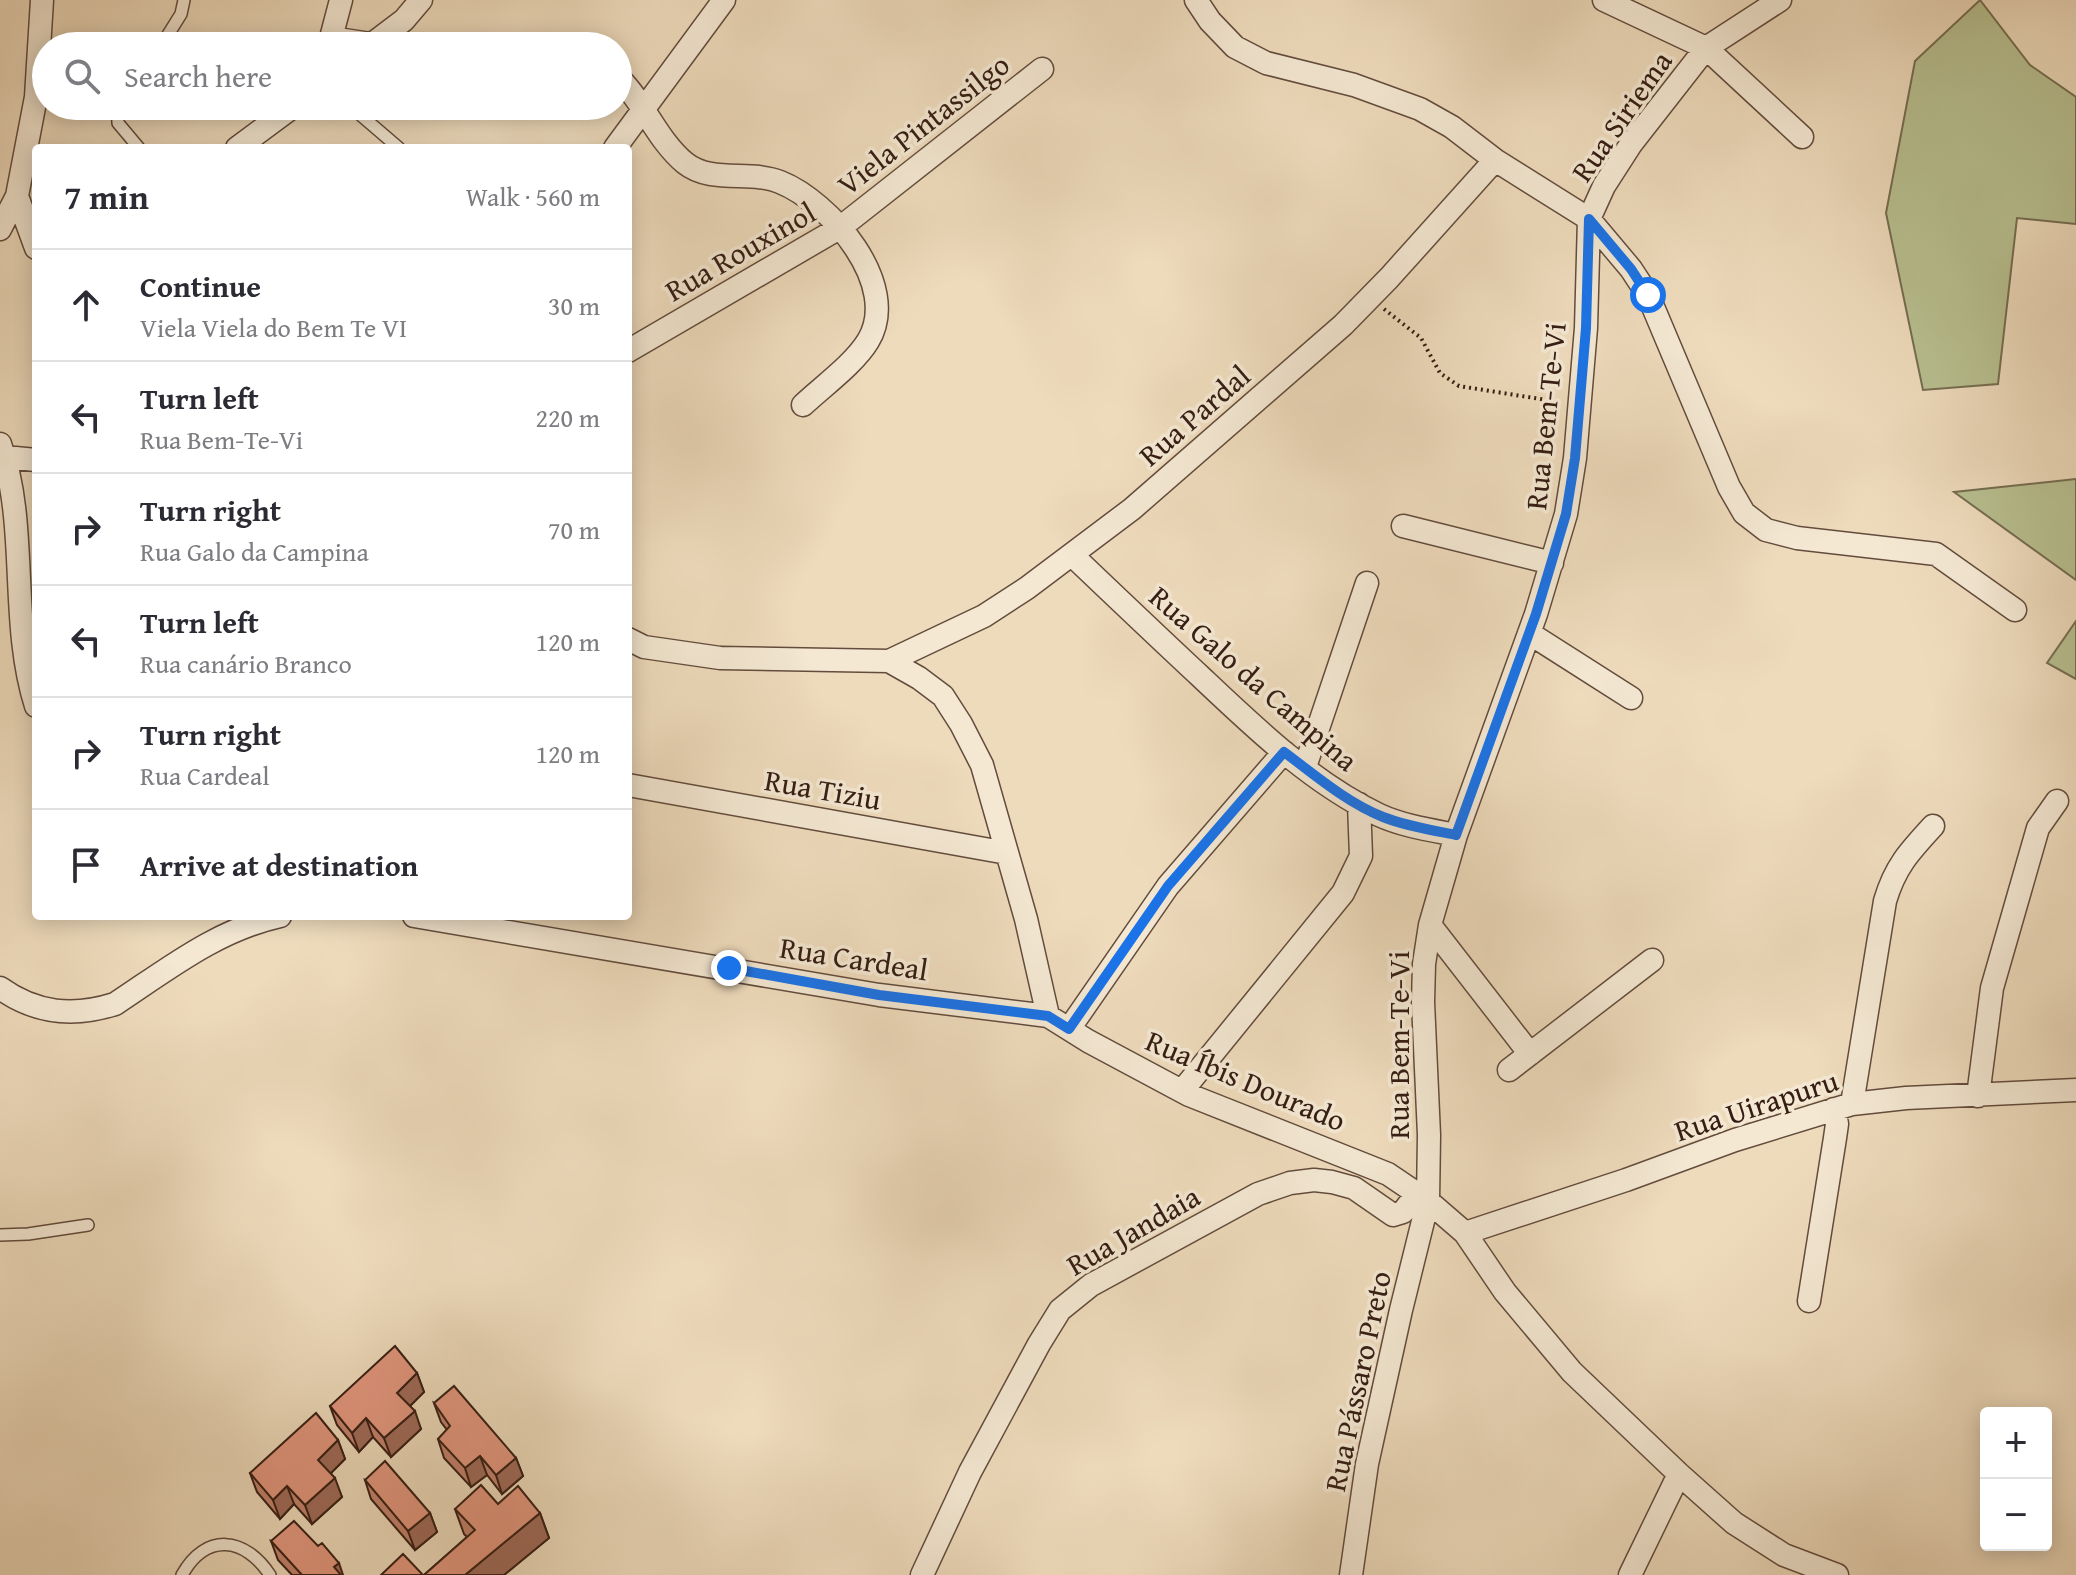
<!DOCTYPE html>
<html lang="en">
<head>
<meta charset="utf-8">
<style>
  :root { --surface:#fff; --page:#f7f7f7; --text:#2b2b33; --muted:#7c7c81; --line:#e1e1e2 }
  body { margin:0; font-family:"Gentium Book Plus",serif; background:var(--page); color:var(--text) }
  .controls { position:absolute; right:24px; bottom:24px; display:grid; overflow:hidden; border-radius:8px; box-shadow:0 4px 20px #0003 }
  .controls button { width:72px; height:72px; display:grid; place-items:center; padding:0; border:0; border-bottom:2px solid var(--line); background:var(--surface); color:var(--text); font:40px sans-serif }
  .stop { position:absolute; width:24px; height:24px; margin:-18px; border:6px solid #1a73e8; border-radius:50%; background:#fff }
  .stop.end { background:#1a73e8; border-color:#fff; box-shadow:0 2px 8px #0008 }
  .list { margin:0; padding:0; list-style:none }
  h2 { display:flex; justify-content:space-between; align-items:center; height:104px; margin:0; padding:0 32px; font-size:34px }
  h2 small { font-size:26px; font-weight:400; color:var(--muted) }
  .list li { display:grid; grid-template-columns:52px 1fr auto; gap:24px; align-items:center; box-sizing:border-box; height:112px; padding:0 32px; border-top:2px solid var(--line) }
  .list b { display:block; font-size:30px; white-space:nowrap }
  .list p { margin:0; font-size:26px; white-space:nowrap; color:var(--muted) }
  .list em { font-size:26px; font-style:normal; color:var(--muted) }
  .icon { flex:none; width:44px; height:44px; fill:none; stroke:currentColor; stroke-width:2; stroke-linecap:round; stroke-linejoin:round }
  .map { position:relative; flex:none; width:2076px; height:1575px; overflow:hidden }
  .search { position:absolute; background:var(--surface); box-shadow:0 4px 20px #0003; left:32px; top:32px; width:600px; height:88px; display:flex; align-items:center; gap:20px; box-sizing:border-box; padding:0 28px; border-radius:44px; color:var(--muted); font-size:30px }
  .panel { position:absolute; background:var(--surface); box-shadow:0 4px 20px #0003; left:32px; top:144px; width:600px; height:776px; border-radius:8px }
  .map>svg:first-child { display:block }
  .green { fill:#b8c091; stroke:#766e52; stroke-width:2 }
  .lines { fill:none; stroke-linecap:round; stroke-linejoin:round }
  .lane-casing { stroke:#634c3d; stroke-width:14 }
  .street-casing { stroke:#634c3d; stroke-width:25 }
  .path { stroke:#351d13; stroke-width:4; stroke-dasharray:2 4; stroke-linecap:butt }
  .lane { stroke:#f4e8d3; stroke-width:11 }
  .street { stroke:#f4e8d3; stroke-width:22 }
  .wall { fill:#c2816c; stroke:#351d13; stroke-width:2 }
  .shaded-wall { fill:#9e6958; stroke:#351d13; stroke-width:2 }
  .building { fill:#e2967e; stroke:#351d13; stroke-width:2 }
  .route { stroke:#1a73e8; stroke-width:10 }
  .labels { text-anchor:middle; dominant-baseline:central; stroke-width:7; stroke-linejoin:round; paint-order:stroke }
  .street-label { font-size:30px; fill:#351d13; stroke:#f4e8d3 }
</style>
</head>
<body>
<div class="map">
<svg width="2076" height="1575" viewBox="0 0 2076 1575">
  <rect width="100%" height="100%" fill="#eedbbc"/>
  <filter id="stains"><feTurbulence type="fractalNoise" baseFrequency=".0025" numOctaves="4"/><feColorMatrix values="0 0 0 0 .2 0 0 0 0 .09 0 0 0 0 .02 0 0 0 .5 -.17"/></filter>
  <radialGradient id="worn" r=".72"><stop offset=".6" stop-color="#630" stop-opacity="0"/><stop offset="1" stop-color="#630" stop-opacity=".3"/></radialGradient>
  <path class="green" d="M1980,0L2030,65L2076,97V224L2017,218L1998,384L1923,390L1886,213L1915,61Z
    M2076,479V580L1954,492Z
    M2076,621V679L2047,663Z"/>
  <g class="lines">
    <g class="lane-casing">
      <path id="lane" d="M161,46L181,14L184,0
        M117,106L118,123L139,148
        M350,106L399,148
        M0,1235L28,1234L88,1225
        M182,1575C206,1532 245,1537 270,1575"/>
    </g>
    <g class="street-casing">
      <path id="street" d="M1196,0L1210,21L1235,47L1266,63L1354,85L1420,109L1452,127L1495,160L1589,219L1631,269L1648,295L1729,487L1744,513L1766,530L1797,538L1936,554L2015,610
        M1604,0L1706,48L1802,137
        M331,38L341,0
        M371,45L404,20L421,0
        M328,46L331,38L384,46
        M618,77C644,102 657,140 685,163C711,184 751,170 780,182C830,202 902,285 868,341C854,364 822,387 803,405
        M237,148L294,106
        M615,148L724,0
        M0,229L17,196
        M36,248L17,196L36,97L42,0
        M628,351L841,227L1042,69
        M0,444C29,525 9,621 36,706
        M5,457L36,460
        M1403,526L1552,563
        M1072,555C1115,596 1158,637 1201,677C1255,728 1312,783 1379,815C1403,826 1430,830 1456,835
        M1529,633L1631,698
        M628,639L644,647L720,658L889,661L919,678L943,696L961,724L982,765L1026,919L1048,1016
        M889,661L984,616L1027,588L1132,509L1343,325L1389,278L1495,160
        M1305,767L1367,583
        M628,785L1007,853
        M414,916L879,995L1048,1016L1088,1041L1189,1095L1388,1174L1428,1201L1465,1233L1505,1292L1572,1372L1679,1474L1734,1523L1784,1555L1837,1575
        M1430,925L1530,1054
        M0,988C36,1014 74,1017 115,1004C168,969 217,930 280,916
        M1069,1029L1168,886L1284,752
        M1509,1070L1652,960
        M1182,1091L1343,893L1361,856L1359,804
        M1978,1096L1992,988L2038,828L2057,801
        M1852,1104L1885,901C1895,867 1909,852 1933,826
        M1465,1233L1626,1180L1735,1140L1852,1104L1906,1098L2076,1090
        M1809,1301L1835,1138L1837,1124L1834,1109
        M922,1575L970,1472L1039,1344L1060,1310L1091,1285L1258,1194L1290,1183L1314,1180L1332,1182L1354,1188L1393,1215L1403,1212L1417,1194
        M1351,1575L1367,1464L1401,1310L1428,1201L1429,1135L1423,1002L1424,964L1430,925L1456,835L1536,614L1566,514L1575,458L1586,328L1589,219L1604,186L1631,144L1706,48L1780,0
        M1630,1575L1679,1474"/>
    </g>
    <path class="path" d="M1384,309L1421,338L1440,373L1459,386L1559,402"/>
    <use href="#lane" class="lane"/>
    <use href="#street" class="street"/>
  </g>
  <path class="wall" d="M417,1373L424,1392L410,1406L421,1429L391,1457L373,1437L359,1452L337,1425L330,1406Z
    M434,1403L516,1458L523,1476L502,1494L487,1475L471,1487L444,1458L438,1439L447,1430L441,1422Z
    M338,1440L345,1459L331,1473L342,1497L312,1524L294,1504L280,1519L257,1492L250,1473Z
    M365,1480L430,1513L437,1532L415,1550L371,1499Z
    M498,1504L540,1513L549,1538L504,1575H424L467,1537L464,1534L455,1509Z
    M271,1541L343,1575H292L278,1560Z"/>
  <path class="shaded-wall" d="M417,1373L424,1392L404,1412L397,1393Z
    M415,1411L421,1429L391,1457L384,1438Z
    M366,1418L373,1437L359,1452L352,1433Z
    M338,1440L345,1459L325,1479L318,1460Z
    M480,1456L487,1475L471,1487L465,1468Z
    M516,1458L523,1476L502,1494L496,1475Z
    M335,1478L342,1497L312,1524L305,1505Z
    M287,1486L294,1504L280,1519L273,1500Z
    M430,1513L437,1532L415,1550L408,1531Z
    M540,1513L549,1538L504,1575H465Z
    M339,1563L343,1575H336L334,1567Z"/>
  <path class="building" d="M395,1346L417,1373L397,1393L415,1411L384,1438L366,1418L352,1433L330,1406Z
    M454,1386L516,1458L496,1475L480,1456L465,1468L438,1439L450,1426L434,1403Z
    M316,1413L338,1440L318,1460L335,1478L305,1505L287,1486L273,1500L250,1473Z
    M385,1461L430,1513L408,1531L365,1480Z
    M481,1485L498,1504L518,1486L540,1513L465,1575H424L475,1530L455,1509Z
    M294,1521L318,1546L322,1543L339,1563L334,1567L341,1575H302L271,1541Z
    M403,1554L423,1575H381Z"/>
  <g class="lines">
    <path class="route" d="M729,968L879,995L1048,1016L1069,1029L1168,886L1284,752C1315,775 1346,802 1383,817C1406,826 1431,830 1456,835L1536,614L1566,514L1575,458L1586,328L1589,219L1631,269L1648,295"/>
  </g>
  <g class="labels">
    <g class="street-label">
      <text transform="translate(1621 116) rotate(-55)">Rua Siriema</text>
      <text transform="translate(923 124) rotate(-38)">Viela Pintassilgo</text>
      <text transform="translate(740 251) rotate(-30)">Rua Rouxinol</text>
      <text transform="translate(1194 415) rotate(-41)">Rua Pardal</text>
      <text transform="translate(1545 416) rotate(-84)">Rua Bem-Te-Vi</text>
      <text transform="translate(1254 678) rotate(41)">Rua Galo da Campina</text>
      <text transform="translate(823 789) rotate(10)">Rua Tiziu</text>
      <text transform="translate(854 958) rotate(9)">Rua Cardeal</text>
      <text transform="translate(1398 1045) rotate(-90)">Rua Bem-Te-Vi</text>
      <text transform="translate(1246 1080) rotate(23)">Rua Íbis Dourado</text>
      <text transform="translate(1756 1105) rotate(-18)">Rua Uirapuru</text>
      <text transform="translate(1133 1230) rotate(-30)">Rua Jandaia</text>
      <text transform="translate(1357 1381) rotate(-78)">Rua Pássaro Preto</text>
    </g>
  </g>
  <rect width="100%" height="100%" filter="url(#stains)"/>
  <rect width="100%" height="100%" fill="url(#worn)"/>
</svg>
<div class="controls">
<button>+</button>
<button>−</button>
</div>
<div class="stop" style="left:1648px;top:295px"></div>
<div class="stop end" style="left:729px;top:968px"></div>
<div class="search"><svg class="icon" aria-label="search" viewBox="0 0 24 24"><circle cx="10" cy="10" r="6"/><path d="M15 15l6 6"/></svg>Search here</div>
<section class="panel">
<h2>7 min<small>Walk · 560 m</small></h2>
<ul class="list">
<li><svg class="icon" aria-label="ahead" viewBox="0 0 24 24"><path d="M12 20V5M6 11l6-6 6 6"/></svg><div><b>Continue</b><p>Viela Viela do Bem Te VI</p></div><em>30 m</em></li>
<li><svg class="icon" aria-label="left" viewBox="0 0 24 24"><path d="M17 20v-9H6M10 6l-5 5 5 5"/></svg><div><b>Turn left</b><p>Rua Bem-Te-Vi</p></div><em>220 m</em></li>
<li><svg class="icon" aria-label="right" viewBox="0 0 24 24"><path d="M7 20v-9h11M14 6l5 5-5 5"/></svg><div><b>Turn right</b><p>Rua Galo da Campina</p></div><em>70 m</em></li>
<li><svg class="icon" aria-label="left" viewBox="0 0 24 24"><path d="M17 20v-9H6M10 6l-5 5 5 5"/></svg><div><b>Turn left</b><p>Rua canário Branco</p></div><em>120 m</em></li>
<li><svg class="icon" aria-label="right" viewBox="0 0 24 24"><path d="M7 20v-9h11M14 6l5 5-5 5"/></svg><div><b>Turn right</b><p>Rua Cardeal</p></div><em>120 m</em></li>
<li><svg class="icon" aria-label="arrive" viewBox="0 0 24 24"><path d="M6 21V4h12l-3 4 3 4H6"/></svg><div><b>Arrive at destination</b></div></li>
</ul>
</section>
</div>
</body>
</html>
